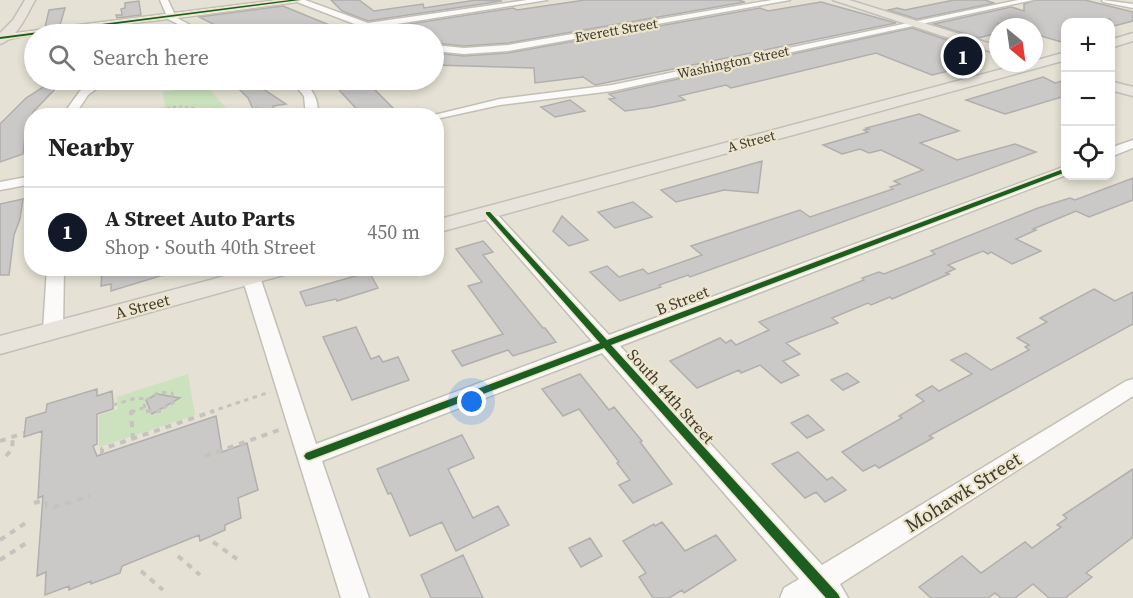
<!DOCTYPE html>
<html lang="en">
<head>
<meta charset="utf-8">
<style>
  :root { --surface:#fff; --page:#f2f2f2; --text:#222; --muted:#767676; --line:#e0e0e0; --accent:#111827 }
  body { margin:0; font-family:"Source Serif 4",serif; background:var(--page); color:var(--text) }
  .controls { position:absolute; right:18px; top:18px; display:grid; overflow:hidden; border-radius:12px; box-shadow:0 3px 9px #0003 }
  .controls button { width:54px; height:54px; display:grid; place-items:center; padding:0; border:0; border-bottom:2px solid var(--line); background:var(--surface); color:var(--text); font:30px sans-serif }
  .compass { position:absolute; left:989px; top:18px; width:54px; height:54px; border-radius:50%; background:var(--surface); box-shadow:0 3px 9px #0003; rotate:151deg }
  .you { position:absolute; left:472px; top:402px; width:21px; height:21px; margin:-15px; border:4px solid #fff; border-radius:50%; background:#1a73e8; box-shadow:0 0 0 9px #1a73e833 }
  .badge { display:grid; place-items:center; width:39px; height:39px; border-radius:50%; background:var(--accent); color:#fff; font-size:20px; font-weight:700 }
  .pin { position:absolute; translate:-50% -50%; border:3px solid #fff; box-shadow:0 2px 6px #0006 }
  .list { margin:0; padding:0; list-style:none }
  h2 { display:flex; justify-content:space-between; align-items:center; height:78px; margin:0; padding:0 24px; font-size:26px }
  h2 small { font-size:20px; font-weight:400; color:var(--muted) }
  .list li { display:grid; grid-template-columns:39px 1fr auto; gap:18px; align-items:center; box-sizing:border-box; height:90px; padding:0 24px; border-top:2px solid var(--line) }
  .list b { display:block; font-size:22px; white-space:nowrap }
  .list p { margin:0; font-size:20px; white-space:nowrap; color:var(--muted) }
  .list em { font-size:20px; font-style:normal; color:var(--muted) }
  .icon { flex:none; width:33px; height:33px; fill:none; stroke:currentColor; stroke-width:2; stroke-linecap:round; stroke-linejoin:round }
  .map { position:relative; flex:none; width:1133px; height:598px; overflow:hidden }
  .search { position:absolute; background:var(--surface); box-shadow:0 3px 9px #0003; left:24px; top:24px; width:420px; height:66px; display:flex; align-items:center; gap:15px; box-sizing:border-box; padding:0 21px; border-radius:33px; color:var(--muted); font-size:22px }
  .panel { position:absolute; background:var(--surface); box-shadow:0 3px 9px #0003; left:24px; top:108px; width:420px; height:168px; border-radius:24px }
  .map>svg:first-child { display:block }
  .green { fill:#cce2be }
  .building { fill:#cbc9c7; stroke:#b1afae; stroke-width:1.5 }
  .lines { fill:none; stroke-linecap:round; stroke-linejoin:round }
  .minor-casing { stroke:#c2bfb5; stroke-width:3 }
  .major-casing { stroke:#c0bfb8; stroke-width:3 }
  .path-far2 { stroke:#c5c3be; stroke-width:2; stroke-dasharray:3 3; stroke-linecap:butt }
  .path-far1 { stroke:#c5c3be; stroke-width:3; stroke-dasharray:4.5 4.5; stroke-linecap:butt }
  .path { stroke:#c5c3be; stroke-width:4; stroke-dasharray:6 6; stroke-linecap:butt }
  .minor { fill:#fbfaf9; fill-rule:evenodd }
  .major { fill:#e9e4db; fill-rule:evenodd }
  .cycleway-casing { stroke:#ede5cc; stroke-width:3 }
  .cycleway { fill:#1b5e20; fill-rule:evenodd }
  .labels { text-anchor:middle; dominant-baseline:central; stroke-width:4.5; stroke-linejoin:round; paint-order:stroke }
  .far-street-label { font-size:14px; fill:#3e3b31; stroke:#ede5cc }
  .street-label { font-size:16px; fill:#3e3b31; stroke:#ede5cc }
  .near-street-label { font-size:20px; fill:#3e3b31; stroke:#ede5cc }
</style>
</head>
<body>
<div class="map">
<svg width="1133" height="598" viewBox="0 0 1133 598">
  <rect width="100%" height="100%" fill="#e5e1d4"/>
  <path class="green" d="M205,84L226,108V115L167,116L166,113L125,115L165,108L163,92Z
    M188,374L195,415L99,447V415L118,409L117,397Z"/>
  <path class="building" d="M331,0H359L374,11L423,4L424,8L476,0L502,1L368,21L342,11Z
    M585,0H738L745,2L508,43L464,46L434,43V34L408,30L403,25L513,8L517,10Z
    M954,0H985L994,3L917,19L888,10L897,8L905,10Z
    M1035,0H1085L1133,12V21L1110,27V19L1096,22H1065V43L1034,34V27H1009L998,24V33L978,38L934,24L1011,7L1024,11V4Z
    M139,1L141,15L117,18L116,15H122L121,9L125,8V3Z
    M821,2L896,23L595,85L583,77L535,83L534,68L434,65V53L464,56L508,53L760,8L768,11Z
    M283,6L351,34H233L199,17Z
    M65,8L60,25L45,27L49,10Z
    M912,28L956,43L950,44L983,58L953,65L961,68L932,75L876,53L731,88L726,85L679,96L685,100L653,107L625,111L609,99L615,98L609,94Z
    M1043,77L1055,83L1065,80V96L1005,114L966,100Z
    M54,80H60L62,82L33,112L26,126L23,154L0,162V124L26,98Z
    M230,80H248L255,84L259,83L263,89L286,104L273,106L275,110L260,113L258,108L253,109L248,98Z
    M335,80H365L398,113L363,116L340,91L337,86L340,85Z
    M570,100L585,111L555,117L541,107Z
    M919,114L959,131L920,143L957,160L1015,144L1036,152L690,277L688,275L659,285L661,287L620,301L590,272L607,266L619,277L643,269L648,274L702,255L691,246L800,210L810,217L893,189L890,187L900,184L894,181L923,170L881,150L869,153L860,149L842,154L823,145L868,132L864,130L869,129L866,128Z
    M762,161L758,193L724,190L676,202L661,190Z
    M1133,178V200L1089,217L1076,211L1033,229L1036,230L1016,239L1041,251L1012,264L991,252L988,254L983,251L948,265L955,269L946,273L949,274L892,299L890,297L871,305L868,303L832,318L838,323L786,343L800,354L783,361L799,375L781,383L760,365L741,373L739,370L697,388L670,361L720,338L726,343L731,340L736,345L769,330L759,322L864,280L862,278L879,272L884,274L935,254L931,251L1038,208L1070,198L1075,200Z
    M23,199L20,219L14,235L9,275H0V204Z
    M633,202L652,217L615,228L598,212Z
    M562,216L588,240L569,246L553,231Z
    M483,241L493,252L483,255L543,328H545L556,342L513,356L508,350L462,366L452,351L503,334L468,286L482,282L456,249Z
    M108,268H170V273L111,291V284L101,286L102,270Z
    M369,272L378,288L337,301L336,299L306,306L300,292Z
    M1094,289L1115,301L1133,292V324L929,436L933,438L879,468L875,465L863,471L842,452L902,418L899,416L924,401L916,395L932,386L939,391L972,374L951,360L966,353L991,370L1029,350L1025,347L1029,345L1017,338L1047,322L1040,318Z
    M356,327L371,359L379,356L383,362L398,357L409,380L352,400L323,337Z
    M847,373L859,382L843,390L831,380Z
    M580,374L609,410L614,407L642,441L640,442L672,484L633,503L619,485L630,480L617,463L619,462L579,409L563,416L542,389Z
    M97,389V396L112,391L113,402V409L97,414V444L93,446L97,456L216,416L222,452L247,443L258,490L238,498L241,518L225,525V530L200,541L199,535L122,566L120,573L91,584V581L69,590V586L45,595L46,572L37,576L43,496L38,498L42,431L24,437L26,418L46,412L47,404Z
    M157,394L180,398L152,414L146,400Z
    M808,415L824,430L807,438L791,423Z
    M462,435L474,458L448,469L473,518L498,506L509,525L456,551L442,522L410,536L391,493L388,494L377,469Z
    M798,452L827,480L832,477L846,490L825,502L816,492L805,498L772,464Z
    M1133,469V537L1086,573L1092,577L1065,598H1049L1033,584L1015,598H1001L995,593L988,598H931L919,587L962,556L981,573L1025,542L1032,548L1061,527L1057,525L1067,518L1063,515Z
    M662,522L685,551L716,535L736,560L684,593L682,590L669,598H653L639,577L646,573L623,541L654,524L655,526Z
    M590,538L602,556L581,567L569,548Z
    M463,555L483,598H431L421,575Z"/>
  <g class="lines">
    <g class="minor-casing">
      <path id="minor" d="M160,0H168L174,13L279,0H305L368,23L527,0H547L378,27L382,30L378,33L297,2L177,18L207,34H197L168,19L34,34L0,41V35L166,14Z
        M772,0H790L508,51L464,54L434,51V45L464,48L508,45Z
        M1018,0H1033L612,91L500,105L436,119V116H430L500,99L612,85Z
        M1102,0L1133,4V8L1103,2Z
        M97,80H108L88,95L74,116H62L80,91Z
        M291,80H302C313,90 319,100 318,116H306L304,96Z
        M1133,140V148L1110,157V148Z
        M1066,166V175L620,346L822,565L1126,381L1133,379V396L840,584L848,598H780L784,588L799,579L602,353L322,461L369,598H341L242,277L245,273H257L260,277L316,444L592,341L483,216L480,213L483,210H493L609,335Z
        M32,176V184L0,190V182Z
        M47,268H64L63,330L60,334L53,336L46,334L43,330Z"/>
    </g>
    <g class="major-casing">
      <path id="major" d="M25,0H35C27,15 17,38 0,44V33L13,20Z
        M833,0H849L998,46V54Z
        M1133,33V41L1110,48V40Z
        M1066,52V60L436,233V220L1025,63H1034V61Z
        M1110,81L1133,87V96L1110,90Z
        M255,268H294L291,273L0,354V336Z"/>
    </g>
    <path class="path-far2" d="M132,116C152,112 190,97 206,116
      M265,116L296,110"/>
    <path class="path-far1" d="M113,405L136,398L147,399
      M131,412L143,408
      M151,412L144,410L145,401L159,392L172,393L173,403L156,412
      M210,412L270,392"/>
    <path class="path" d="M146,411H161
      M133,439L131,412L134,411
      M0,441L24,433
      M102,454V449L214,411
      M6,456L12,449L13,437
      M205,456L279,430
      M34,503L44,500L47,506L54,507L90,496
      M0,540L30,520
      M213,542L237,559
      M178,556L200,575
      M0,560L28,542
      M141,571L163,590"/>
    <use href="#minor" class="minor"/>
    <use href="#major" class="major"/>
    <g class="cycleway-casing">
      <path id="cycleway" d="M290,0H300L0,39V37Z
        M1066,168V172L611,345L838,594L840,598H826L604,348L312,459L309,460L306,459L304,456L306,453L600,343L486,214V212H490L607,340Z"/>
    </g>
    <use href="#cycleway" class="cycleway"/>
  </g>
  <g class="labels">
    <g class="far-street-label">
      <text transform="translate(616 30) rotate(-10)">Everett Street</text>
      <text transform="translate(733 62) rotate(-12)">Washington Street</text>
      <text transform="translate(751 141) rotate(-15)">A Street</text>
    </g>
    <g class="street-label">
      <text transform="translate(682 300) rotate(-21)">B Street</text>
      <text transform="translate(142 306) rotate(-15)">A Street</text>
      <text transform="translate(671 396) rotate(48)">South 44th Street</text>
    </g>
    <g class="near-street-label">
      <text transform="translate(963 492) rotate(-32)">Mohawk Street</text>
    </g>
  </g>
</svg>
<div class="controls">
<button>+</button>
<button>−</button>
<button><svg class="icon" aria-label="locate" viewBox="0 0 24 24"><circle cx="12" cy="12" r="6"/><path d="M12 2v4M12 18v4M2 12h4M18 12h4"/></svg></button>
</div>
<svg class="compass" viewBox="-18 -18 36 36"><path d="M0-13l5 13h-10z" fill="#e53935"/><path d="M0 13l5-13h-10z" fill="#767676"/></svg>
<div class="you"></div>
<div class="pin badge" style="left:963px;top:56px">1</div>
<div class="search"><svg class="icon" aria-label="search" viewBox="0 0 24 24"><circle cx="10" cy="10" r="6"/><path d="M15 15l6 6"/></svg>Search here</div>
<section class="panel">
<h2>Nearby<small></small></h2>
<ul class="list">
<li><span class="badge">1</span><div><b>A Street Auto Parts</b><p>Shop · South 40th Street</p></div><em>450 m</em></li>
</ul>
</section>
</div>
</body>
</html>
